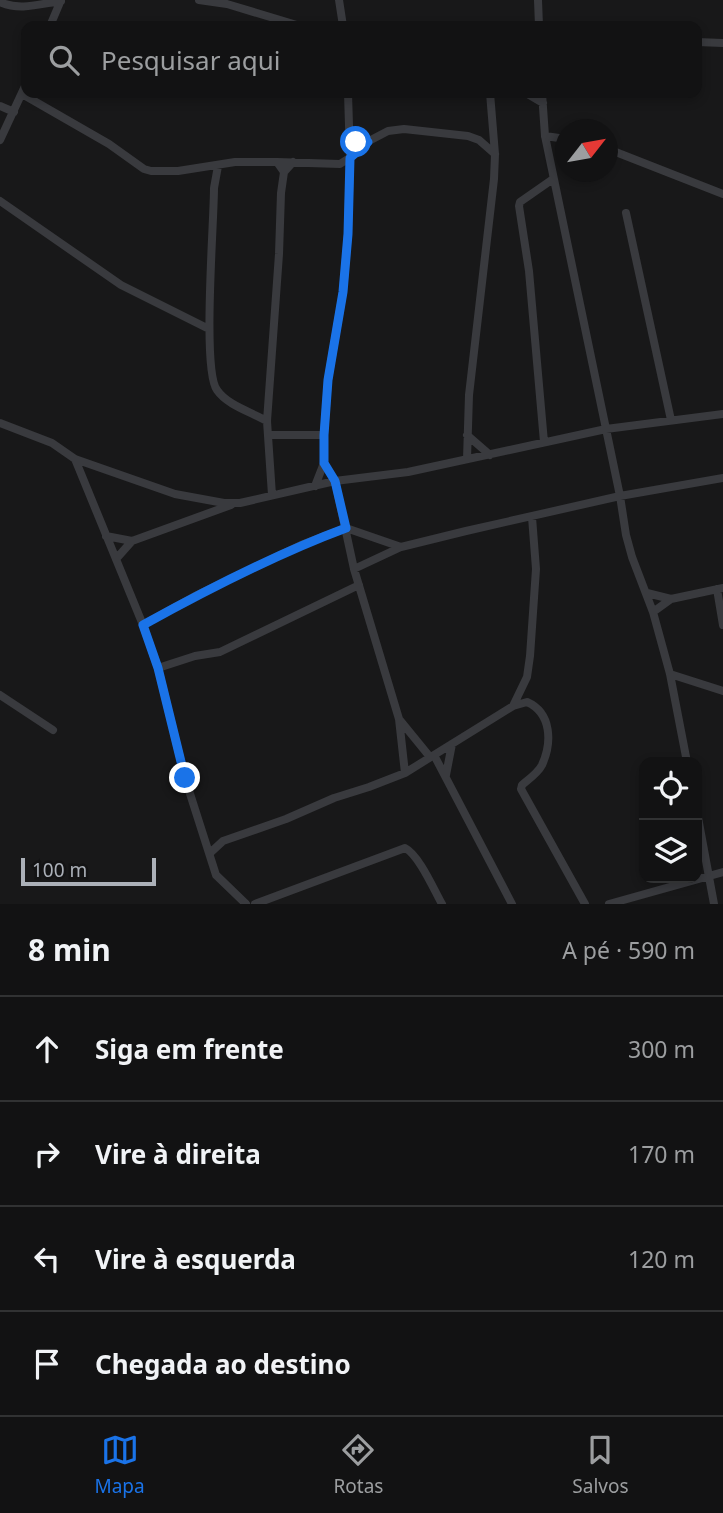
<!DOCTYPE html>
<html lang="pt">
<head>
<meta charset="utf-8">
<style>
  :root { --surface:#121213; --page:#1f2021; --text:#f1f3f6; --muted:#9c9ea0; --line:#313233; --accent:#1a73e8 }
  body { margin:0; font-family:"Noto Sans",sans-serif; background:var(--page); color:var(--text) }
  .controls { position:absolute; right:21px; bottom:21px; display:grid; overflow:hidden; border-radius:14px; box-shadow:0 4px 10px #0003 }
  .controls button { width:63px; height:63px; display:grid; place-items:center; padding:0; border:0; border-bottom:2px solid var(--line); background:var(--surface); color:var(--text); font:35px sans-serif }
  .compass { position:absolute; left:555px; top:119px; width:63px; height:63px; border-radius:50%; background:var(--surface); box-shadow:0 4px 10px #0003; rotate:59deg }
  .scale { position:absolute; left:21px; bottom:18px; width:135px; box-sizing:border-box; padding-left:7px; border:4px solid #abb0b8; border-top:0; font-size:19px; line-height:24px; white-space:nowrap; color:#abb0b8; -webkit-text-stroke:5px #131314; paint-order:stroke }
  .stop { position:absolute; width:21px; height:21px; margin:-16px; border:5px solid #1a73e8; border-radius:50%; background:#fff }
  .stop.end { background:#1a73e8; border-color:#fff; box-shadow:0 2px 7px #0008 }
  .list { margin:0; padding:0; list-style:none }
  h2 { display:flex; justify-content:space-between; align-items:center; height:91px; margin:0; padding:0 28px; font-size:30px }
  h2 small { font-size:23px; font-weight:400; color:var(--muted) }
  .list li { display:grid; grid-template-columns:46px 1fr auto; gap:21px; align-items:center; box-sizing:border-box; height:105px; padding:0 28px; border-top:2px solid var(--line) }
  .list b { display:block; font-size:26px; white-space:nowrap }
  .list em { font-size:23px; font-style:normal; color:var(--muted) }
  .icon { flex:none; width:38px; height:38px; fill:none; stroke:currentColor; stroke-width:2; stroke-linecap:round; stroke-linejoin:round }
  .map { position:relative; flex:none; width:723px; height:904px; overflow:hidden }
  .search { position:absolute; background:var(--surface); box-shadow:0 4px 10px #0003; left:21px; right:21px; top:21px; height:77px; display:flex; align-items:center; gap:18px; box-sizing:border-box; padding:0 24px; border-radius:14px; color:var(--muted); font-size:26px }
  .sheet { height:511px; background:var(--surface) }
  nav { display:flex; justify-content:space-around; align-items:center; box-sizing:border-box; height:98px; border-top:2px solid var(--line); background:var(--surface); font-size:19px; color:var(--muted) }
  nav a { display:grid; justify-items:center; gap:4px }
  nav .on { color:var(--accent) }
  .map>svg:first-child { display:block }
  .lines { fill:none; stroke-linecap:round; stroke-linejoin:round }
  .street { stroke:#393a3e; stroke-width:8 }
  .route { stroke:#1a73e8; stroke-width:9 }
</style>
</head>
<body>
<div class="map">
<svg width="723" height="904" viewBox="0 0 723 904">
  <rect width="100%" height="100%" fill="#181819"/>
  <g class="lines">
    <path class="street" d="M199,0L227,4L300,26
      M339,0L343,26
      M538,0L539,26
      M0,2C19,11 40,4 61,1
      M50,26L61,0
      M697,42L723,43
      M526,93L543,103
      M542,93L545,136L620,496L626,535L632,557L653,612L670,674L687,762
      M22,94L109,144L144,169L151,171H178L235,162H277L284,172
      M0,106L14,112
      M545,136L566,139
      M0,140L26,84
      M608,149L723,194
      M277,162L340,164L357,153L367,142L388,131L404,129L468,136L479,140L495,154
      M218,166L214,188C214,223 202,370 217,390C227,405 251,412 267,421
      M0,201L121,285L209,329
      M626,213L671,420
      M0,423L52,443L75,459L175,494L224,503H240L335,481L408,472L606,429L723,414
      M268,435H324
      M467,435L490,455
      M544,442L529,271L519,206L520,202L553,179
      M75,459L143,625L158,668L185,778L216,875L246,904
      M467,459L469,395L494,179L495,154L490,93
      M324,463L335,481L354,569L399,719L405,773
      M315,486L324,463V435L328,380L343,292L348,234L350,158L348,93
      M272,495L267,421L279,254L281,193L284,172L293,162
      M106,536L132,541
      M116,559L132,541L231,505
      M354,569L401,547L466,531L620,496L723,478
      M717,589L723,625
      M647,593L671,599
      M653,612L671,599L723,588
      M143,625L197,595L301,545L346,528L401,547
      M158,668L195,656L220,652L359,585
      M670,674L723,691
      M0,695L53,730
      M513,706L527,677L530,656L536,569L532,517
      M399,719L430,757
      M434,755L512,904
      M446,775L452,744
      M697,812L714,904
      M210,853L223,841L286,819L334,798L369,787L405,773L513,706L527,702C552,713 552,743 542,765C538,773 529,779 522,785L521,789L585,904
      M255,904L405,848C419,855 434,890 442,904
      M609,904L723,872"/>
  </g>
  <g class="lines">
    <path class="route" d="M185,778L158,668L143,625C208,589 276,554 346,528L335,481L324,463V435L328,380L343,292L348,234L350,158L368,142H356"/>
  </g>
</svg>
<div class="controls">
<button><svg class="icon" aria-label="locate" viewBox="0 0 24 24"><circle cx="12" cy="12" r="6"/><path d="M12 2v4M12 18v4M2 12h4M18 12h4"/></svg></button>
<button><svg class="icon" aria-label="layers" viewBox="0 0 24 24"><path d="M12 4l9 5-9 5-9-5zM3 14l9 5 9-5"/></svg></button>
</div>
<svg class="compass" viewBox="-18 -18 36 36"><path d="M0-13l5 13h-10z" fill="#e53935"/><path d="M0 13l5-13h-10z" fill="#9c9ea0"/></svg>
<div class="scale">100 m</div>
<div class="stop" style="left:356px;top:142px"></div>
<div class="stop end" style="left:185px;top:778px"></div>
<div class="search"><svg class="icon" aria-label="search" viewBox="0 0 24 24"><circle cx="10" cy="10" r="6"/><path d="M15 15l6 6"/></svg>Pesquisar aqui</div>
</div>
<section class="sheet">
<h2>8 min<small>A pé · 590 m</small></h2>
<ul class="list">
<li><svg class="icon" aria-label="ahead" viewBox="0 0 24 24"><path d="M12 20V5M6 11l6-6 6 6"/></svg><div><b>Siga em frente</b></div><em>300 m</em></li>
<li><svg class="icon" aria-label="right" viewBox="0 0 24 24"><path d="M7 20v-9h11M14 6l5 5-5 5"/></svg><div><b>Vire à direita</b></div><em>170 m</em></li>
<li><svg class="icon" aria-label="left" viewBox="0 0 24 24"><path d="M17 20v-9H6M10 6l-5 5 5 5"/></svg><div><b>Vire à esquerda</b></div><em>120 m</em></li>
<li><svg class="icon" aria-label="arrive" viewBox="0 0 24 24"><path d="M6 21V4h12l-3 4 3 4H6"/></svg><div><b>Chegada ao destino</b></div></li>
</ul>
</section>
<nav>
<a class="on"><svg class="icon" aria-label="map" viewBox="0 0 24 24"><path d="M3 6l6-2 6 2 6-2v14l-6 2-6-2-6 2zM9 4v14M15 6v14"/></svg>Mapa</a>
<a><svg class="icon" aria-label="directions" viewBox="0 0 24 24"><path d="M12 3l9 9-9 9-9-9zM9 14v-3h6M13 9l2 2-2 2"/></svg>Rotas</a>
<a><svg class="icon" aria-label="saved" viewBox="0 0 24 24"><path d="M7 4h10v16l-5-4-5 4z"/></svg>Salvos</a>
</nav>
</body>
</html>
